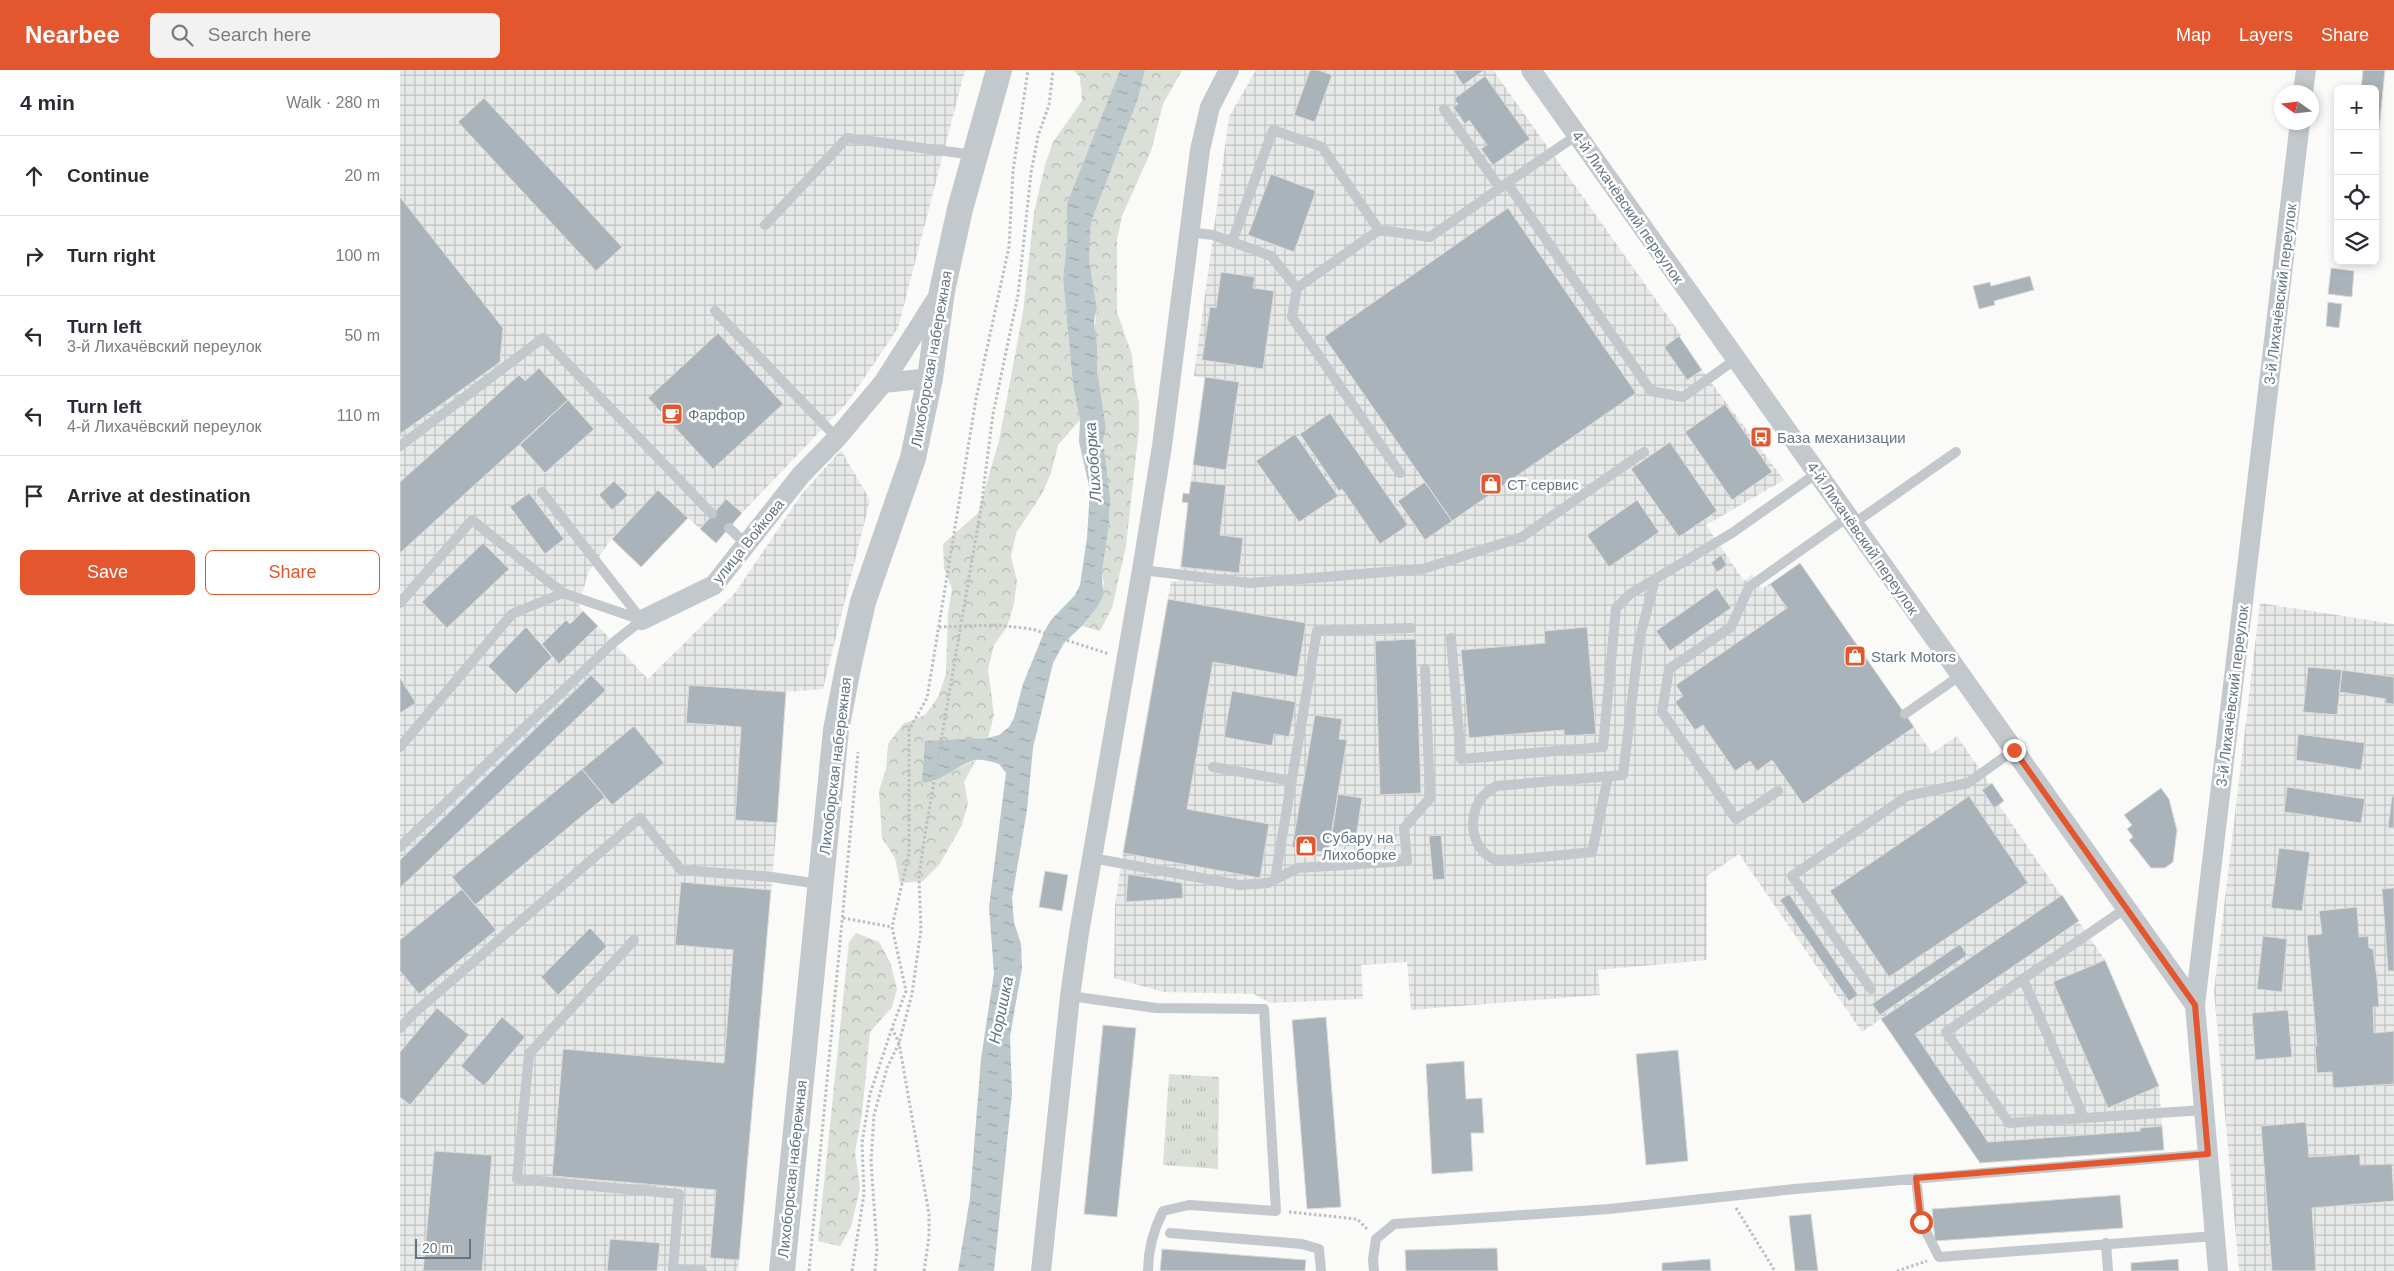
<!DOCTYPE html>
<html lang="en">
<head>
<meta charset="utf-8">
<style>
  :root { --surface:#fff; --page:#f2f2f3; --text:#2b2b33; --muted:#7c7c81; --line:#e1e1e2; --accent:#e4572e }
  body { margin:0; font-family:Helvetica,sans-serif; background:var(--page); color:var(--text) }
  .controls { position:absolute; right:15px; top:15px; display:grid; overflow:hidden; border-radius:8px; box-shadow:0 2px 8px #0003 }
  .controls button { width:45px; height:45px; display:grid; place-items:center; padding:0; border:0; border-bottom:1px solid var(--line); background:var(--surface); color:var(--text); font:25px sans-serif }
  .compass { position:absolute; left:1874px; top:15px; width:45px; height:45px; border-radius:50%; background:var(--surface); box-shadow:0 2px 8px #0003; rotate:284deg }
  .scale { position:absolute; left:15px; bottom:12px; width:56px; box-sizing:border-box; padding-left:5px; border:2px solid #657683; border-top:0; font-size:14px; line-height:18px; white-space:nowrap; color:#657683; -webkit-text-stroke:4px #fff; paint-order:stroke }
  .stop { position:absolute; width:15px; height:15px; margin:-11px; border:4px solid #e4572e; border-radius:50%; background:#fff }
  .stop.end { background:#e4572e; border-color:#fff; box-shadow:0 1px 5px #0008 }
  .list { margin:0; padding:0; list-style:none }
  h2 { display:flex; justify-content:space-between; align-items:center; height:65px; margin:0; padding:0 20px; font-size:21px }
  h2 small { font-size:16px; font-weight:400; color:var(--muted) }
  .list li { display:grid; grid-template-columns:32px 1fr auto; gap:15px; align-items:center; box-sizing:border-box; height:80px; padding:0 20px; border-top:1px solid var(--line) }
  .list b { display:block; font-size:19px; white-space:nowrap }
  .list p { margin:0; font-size:16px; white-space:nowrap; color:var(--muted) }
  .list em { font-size:16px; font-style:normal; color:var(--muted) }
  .actions { display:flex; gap:10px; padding:15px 20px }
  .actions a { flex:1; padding:11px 0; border:1px solid var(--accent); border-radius:8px; text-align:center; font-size:18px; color:var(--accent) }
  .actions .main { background:var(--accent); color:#fff }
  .icon { flex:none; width:28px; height:28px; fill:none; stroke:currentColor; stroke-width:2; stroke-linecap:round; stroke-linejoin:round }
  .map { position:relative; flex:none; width:1994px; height:1201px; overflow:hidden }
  header { display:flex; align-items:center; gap:30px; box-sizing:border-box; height:70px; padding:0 25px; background:var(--accent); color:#fff }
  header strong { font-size:24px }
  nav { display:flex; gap:28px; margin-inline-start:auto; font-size:18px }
  .search { width:350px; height:45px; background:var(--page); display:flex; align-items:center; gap:12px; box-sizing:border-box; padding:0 18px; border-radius:8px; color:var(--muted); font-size:19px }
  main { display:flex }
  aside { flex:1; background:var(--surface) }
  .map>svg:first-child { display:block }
  .industrial { fill:url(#industrial-grid) }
  .forest { fill:url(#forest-crowns) }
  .park { fill:url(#park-tufts) }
  .water { fill:url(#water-ripples) }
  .building { fill:#aab3b9; stroke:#dcdcda }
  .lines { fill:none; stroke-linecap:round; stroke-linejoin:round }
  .path { stroke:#bbbfc2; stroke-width:3; stroke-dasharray:2.5 2.5; stroke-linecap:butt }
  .service { stroke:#c3c8cc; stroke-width:10 }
  .minor { stroke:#c3c8cc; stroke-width:20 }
  .tertiary { stroke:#c3c8cc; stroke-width:26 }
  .route { stroke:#e4572e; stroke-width:6 }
  .labels { text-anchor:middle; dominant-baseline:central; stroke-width:5; stroke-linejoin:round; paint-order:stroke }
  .street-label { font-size:15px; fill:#657683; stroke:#fff }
  .poi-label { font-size:15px; fill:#657683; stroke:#fff; text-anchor:start }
  .water-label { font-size:16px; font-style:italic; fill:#60757c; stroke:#fff }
</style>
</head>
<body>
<header>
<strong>Nearbee</strong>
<div class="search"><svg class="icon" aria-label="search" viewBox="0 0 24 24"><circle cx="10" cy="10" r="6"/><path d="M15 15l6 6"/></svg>Search here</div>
<nav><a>Map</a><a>Layers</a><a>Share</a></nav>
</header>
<main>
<aside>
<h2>4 min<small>Walk · 280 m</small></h2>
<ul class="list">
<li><svg class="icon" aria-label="ahead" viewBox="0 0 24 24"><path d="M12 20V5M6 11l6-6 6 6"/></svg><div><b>Continue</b></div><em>20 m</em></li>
<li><svg class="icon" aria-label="right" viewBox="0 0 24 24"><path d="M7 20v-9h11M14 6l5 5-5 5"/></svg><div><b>Turn right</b></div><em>100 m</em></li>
<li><svg class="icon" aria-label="left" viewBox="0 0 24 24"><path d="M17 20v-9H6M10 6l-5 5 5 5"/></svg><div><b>Turn left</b><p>3-й Лихачёвский переулок</p></div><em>50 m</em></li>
<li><svg class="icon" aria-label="left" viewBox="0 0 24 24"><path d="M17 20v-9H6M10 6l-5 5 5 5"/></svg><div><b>Turn left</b><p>4-й Лихачёвский переулок</p></div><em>110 m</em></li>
<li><svg class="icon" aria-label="arrive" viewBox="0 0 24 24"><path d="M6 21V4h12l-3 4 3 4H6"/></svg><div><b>Arrive at destination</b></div></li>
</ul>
<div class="actions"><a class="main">Save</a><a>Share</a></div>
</aside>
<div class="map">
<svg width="1994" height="1201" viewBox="0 0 1994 1201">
  <defs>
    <pattern id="industrial-grid" width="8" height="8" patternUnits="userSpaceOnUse" patternTransform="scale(1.25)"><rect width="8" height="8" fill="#e8e9e9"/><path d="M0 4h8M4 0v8" fill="none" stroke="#c0c1c2"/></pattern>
    <pattern id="forest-crowns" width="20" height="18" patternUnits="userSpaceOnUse" patternTransform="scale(1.25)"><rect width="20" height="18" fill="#dadfd7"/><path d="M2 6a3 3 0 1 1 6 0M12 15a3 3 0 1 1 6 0" fill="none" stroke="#b4b9b4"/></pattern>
    <pattern id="park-tufts" width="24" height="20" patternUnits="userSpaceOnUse" patternTransform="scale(1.25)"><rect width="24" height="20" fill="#dadfd7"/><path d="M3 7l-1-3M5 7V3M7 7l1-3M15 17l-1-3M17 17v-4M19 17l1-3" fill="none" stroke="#b4b9b4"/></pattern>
    <pattern id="water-ripples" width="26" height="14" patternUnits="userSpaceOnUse" patternTransform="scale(1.25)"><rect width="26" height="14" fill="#bbc7cb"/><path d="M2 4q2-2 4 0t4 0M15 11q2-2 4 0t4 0" fill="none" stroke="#9ca6aa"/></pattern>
  </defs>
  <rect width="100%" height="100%" fill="#fafaf8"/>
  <path class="industrial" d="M0,0H565L498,258L448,332L342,443L316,473L288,448L241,497L211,469L188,503L179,536L248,609L335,523L401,425L441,380L470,430L423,619L386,622L377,753L338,1201H0Z
    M856,0H1093L1281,265L1279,267L1302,300L1384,410L1306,455L1344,511L1352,505L1362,519L1400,493L1532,683L1557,666L1590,714L1592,713L1604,731L1599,735L1705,890L1759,1016L1764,1080L1580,1093L1481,949L1462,962L1339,784L1307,806V890L1198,900L1200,925L1011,940L1007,892L961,895L963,929L870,933L854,924L763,922L714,908L715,835L723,783L771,511L778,512L779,505L788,433L782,432L783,423L789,424L805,308L794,306L829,47Z
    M1860,533L1994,554V1201H1839L1814,921Z"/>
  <path class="forest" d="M673,0H720L667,133V170L663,209L673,315L680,350L658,375L651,403L642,424L616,463L611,487L617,511L614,534L607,557L594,575L588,599L594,645L588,668L525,672L533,712L543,705L576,690L564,712L568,733L562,755L539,795L523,811L500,813L495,788L482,768L479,721L486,699L488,674L503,654L525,645L538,627L546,604L548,542L552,519L544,498L543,474L578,443L599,371L623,242L634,143L645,95L653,72L682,31L680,7Z
    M745,0H782L763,34L751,81L722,146L717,170V242L732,285L734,309L739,333V358L726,476L712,538L700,561L682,556L698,536L704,513L702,502L710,442L703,370L706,358L697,299V275L694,263L697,238L689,190L691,152L738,29Z
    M456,863L479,872L490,892L497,919L492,937L470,962L462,1044L455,1082L460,1118L451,1157L440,1176L418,1171L449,872Z"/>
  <path class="park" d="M769,1004L819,1007L818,1099L763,1095Z"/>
  <path class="water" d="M720,0H745L738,29L691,152L689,190L697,238L694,251L697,275V299L706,358L703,370L710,429L709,453L702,502L703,526L698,536L682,556L664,573L653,593L633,678L627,740L612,828L614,852L621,874L622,898L610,966L612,1023L594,1201H558L570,1128L581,989L594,903L589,837L606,703L599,694C592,692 583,689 576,690C560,693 535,716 522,712L525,671L588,668L599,665L609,657L614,648L623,614L645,560L651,550L675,525L680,515L687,468L690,420L679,372L680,350L673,315L663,209L667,170V133Z"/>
  <path class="building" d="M910,0H918L932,5L915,52L894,45Z
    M1053,0H1084L1063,15Z
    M1963,0H1985L1979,60H1975V19H1961Z
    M1085,6L1130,69L1093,95L1081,79L1087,75L1069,50L1065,54L1053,37L1058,34L1054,29Z
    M84,28L222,177L196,201L58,52Z
    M871,104L916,121L894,182L848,165Z
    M0,127L103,258L100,292L0,364Z
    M1108,138L1236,323L1052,451L924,267Z
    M1931,198L1954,201L1952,227L1928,224Z
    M821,202L855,207L853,218L874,221L863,299L802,290L810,237L816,238Z
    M1630,206L1634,220L1594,231L1595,235L1579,239L1573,216L1590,212L1591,216Z
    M1928,232L1942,234L1939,258L1926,256Z
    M318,263L383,334L313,399L248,328Z
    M1279,266L1302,300L1287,310L1264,277Z
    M139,298L168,330L0,483V412L119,305L125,311Z
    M805,307L839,312L826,400L793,395Z
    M168,330L194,359L145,403L120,375Z
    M1325,334L1372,402L1332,430L1285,362Z
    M930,343L1008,455L980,474L942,419L939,421L900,364Z
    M895,364L938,426L899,452L856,391Z
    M1270,372L1317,441L1279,467L1231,399Z
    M214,411L228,425L212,440L199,425Z
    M791,411L826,415L820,465L843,468L839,503L781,497L788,433L782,432L783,423L789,424Z
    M1025,412L1052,451L1025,470L998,431Z
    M258,420L288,448L241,497L212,469Z
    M129,423L164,469L145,484L110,437Z
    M326,429L342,443L316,473L300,459Z
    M1237,430L1259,462L1209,497L1187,465Z
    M83,473L109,499L47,558L22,532Z
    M1321,485L1327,495L1317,502L1311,493Z
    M1400,493L1514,657L1403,734L1372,690L1357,701L1350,691L1335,701L1303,655L1295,660L1275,632L1283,626L1276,615L1387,538L1370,514Z
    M1317,518L1331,538L1270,581L1256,561Z
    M768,529L906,553L897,607L813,592L787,739L869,754L860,808L723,783Z
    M183,541L198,556L159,594L142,574L166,550L170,554Z
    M126,557L152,587L116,624L88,596Z
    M1187,557L1196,664L1164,666V660L1069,668L1061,580L1145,573L1144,561Z
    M1016,569L1021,723L980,725L975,571Z
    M1908,597L1942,600L1937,645L1903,642Z
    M1942,600L1994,607V634L1985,633L1986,629L1939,622Z
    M191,605L206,620L0,818V790Z
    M0,608L16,633L0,643Z
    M289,615L386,622L377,753L335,750L341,657L286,653Z
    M832,621L896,632L889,667L874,664L872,676L824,667Z
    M915,645L942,649L939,669L947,670L928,783L892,777Z
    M234,656L264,693L212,735L182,699Z
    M1898,664L1965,673L1961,700L1896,690Z
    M182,699L205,727L75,835L52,807Z
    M1592,713L1604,731L1594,738L1582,720Z
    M1887,717L1965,729L1961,753L1884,742Z
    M1761,718L1769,729L1777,760L1773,792L1765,798H1751L1729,770L1733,767L1727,759L1732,755L1724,745Z
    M938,724L962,728L955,774L931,770Z
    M1569,726L1628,813L1489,907L1430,821Z
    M1992,726L1994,727V758H1988Z
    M1041,765L1045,809L1033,810L1029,766Z
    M1879,778L1910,782L1902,841L1871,838Z
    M645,801L668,805L662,841L639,837Z
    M728,804L782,813L783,828L726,832Z
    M281,812L371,820L339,1190L310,1188L316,1120L152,1106L163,979L324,993L333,880L275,875Z
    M1994,818V901H1988L1982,819Z
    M62,819L96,860L19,924L0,901V870Z
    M1389,824L1458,925L1449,931L1380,830Z
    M1662,825L1679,851L1515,964L1588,1072L1740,1061V1058L1762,1056L1764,1080L1580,1093L1481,949Z
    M1957,837L1959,867L1968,866L1969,878L1973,879L1977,908L1979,937H1973L1974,963L1994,961V1014L1933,1018L1932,1002L1917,1003L1915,976H1917L1907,865L1922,864L1919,841Z
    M190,858L207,876L158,925L141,907Z
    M1863,866L1887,869L1882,922L1857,919Z
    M1560,874L1567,885L1480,945L1472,934Z
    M1705,890L1759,1016L1708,1038L1653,912Z
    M37,938L69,965L10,1035L0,1027V982Z
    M1888,940L1892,987L1855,990L1852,943Z
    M102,947L125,967L84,1016L61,996Z
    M926,947L941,1137L907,1139L892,950Z
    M703,955L736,958L717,1147L684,1144Z
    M1278,980L1288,1091L1246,1095L1236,984Z
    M1064,991L1066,1029L1082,1028L1084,1063H1071L1073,1101L1032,1104L1026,994Z
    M1906,1052L1909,1087L1960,1084V1095L1992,1094L1994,1131L1912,1138L1916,1201H1872L1861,1056Z
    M34,1081L92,1085L82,1201H23Z
    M1720,1125L1723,1158L1535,1171L1532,1139Z
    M1411,1144L1418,1201H1395L1389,1146Z
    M210,1169L260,1173L257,1201H207Z
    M1097,1178L1098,1201H1006L1005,1180Z
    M762,1179L906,1190L905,1201H760Z
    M1310,1189L1311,1201H1262V1193Z
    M1778,1189L1779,1201H1731V1193Z"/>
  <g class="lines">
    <path class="path" d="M539,557L596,555L632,559L709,584
      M443,848L492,857
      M1336,1138L1375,1201
      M889,1142L957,1149L968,1160
      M409,1201L458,682
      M452,1201L464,1124L462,1073L470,1024L492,958
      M475,1201L477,1179L471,1091L474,1045L487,998L499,973L512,924L521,860L519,807L525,764L581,438L593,344L618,225L631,103L638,66L649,35L653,0
      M524,1201L529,1167V1144L499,973L492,958L506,921L492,857L509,783V660L527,628L576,329L609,177L613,101L628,0
      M1497,1201L1527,1191"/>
    <path class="service" d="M1044,39L1100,118
      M1177,65L1107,113L1251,321L1283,327L1336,289
      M365,155L447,68L574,85
      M788,162L813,165L871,186L897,218
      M832,172L873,60L922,77L979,160
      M315,241L437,368
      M0,376L143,268L312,444
      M1000,403L892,247L897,218L979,160L1030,167L1107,113
      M142,422L241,549
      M1453,454L1556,382
      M329,458L346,474
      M742,500L850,513L1023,499L1122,467L1244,382
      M0,533L72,450L163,523L242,550
      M1051,568L1061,689L1203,677L1216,538L1230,524L1332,463L1417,403
      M1505,644L1561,605
      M0,677L112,544L163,523
      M813,697L892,711
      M1208,707L1192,782L1100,791C1072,785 1065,747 1083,726C1087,722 1092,719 1096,716L1223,705L1239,571L1255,509
      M1378,721L1336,749L1262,642L1269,599L1331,557L1349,517L1448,447
      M0,777L214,572L242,550
      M692,788L840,815L868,813L898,798L1007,791L1004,758L1030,728L1025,599
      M875,809L917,561L1011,558
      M1726,838L1546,962L1609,1053L1804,1040
      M234,870L129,984L117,1109L279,1124L273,1199L302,1201
      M1623,909L1684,1048
      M1471,919L1392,806L1507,726L1568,713L1614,680
      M670,926L756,938L864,939L876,1141L789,1135L763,1141C753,1161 748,1179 748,1201
      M0,958L13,944L240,748L281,800L372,807L419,814
      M1516,1108L1521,1152L1539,1187L1815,1166
      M770,1163L902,1174L919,1179L921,1201
      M1706,1173L1708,1201
      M974,1201L973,1189L976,1169L994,1154L1209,1139L1395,1119L1808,1084"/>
    <path class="minor" d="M1131,0L1795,935
      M1903,22L1906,0
      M483,313L530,308
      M242,550L314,515L401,405L437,368L483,313L539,225
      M641,1201L670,926L679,863L742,500L762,376L800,80L810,37L829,0
      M1818,1201L1795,935L1900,52"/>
    <path class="tertiary" d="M382,1201L436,660L449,593L463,532L513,388L530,308L542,221L560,139L599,0"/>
  </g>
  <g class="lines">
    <path class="route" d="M1521,1152L1516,1108L1808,1084L1795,935L1614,680"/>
  </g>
  <defs>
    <g id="cafe-square" transform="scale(1.125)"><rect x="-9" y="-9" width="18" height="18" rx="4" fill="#e4572e" stroke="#fff"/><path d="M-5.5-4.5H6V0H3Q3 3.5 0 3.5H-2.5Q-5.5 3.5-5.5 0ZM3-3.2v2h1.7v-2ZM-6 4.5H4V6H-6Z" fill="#fff"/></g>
    <g id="bus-square" transform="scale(1.125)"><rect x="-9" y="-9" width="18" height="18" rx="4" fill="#e4572e" stroke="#fff"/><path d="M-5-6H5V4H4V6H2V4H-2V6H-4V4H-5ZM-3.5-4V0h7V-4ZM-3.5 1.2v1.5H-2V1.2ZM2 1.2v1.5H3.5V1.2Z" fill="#fff"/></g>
    <g id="shop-square" transform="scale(1.125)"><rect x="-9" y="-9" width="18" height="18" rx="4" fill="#e4572e" stroke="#fff"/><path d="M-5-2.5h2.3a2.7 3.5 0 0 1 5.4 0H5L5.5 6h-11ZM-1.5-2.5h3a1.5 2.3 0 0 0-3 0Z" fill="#fff"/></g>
  </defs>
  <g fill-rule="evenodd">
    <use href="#cafe-square" x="272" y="344"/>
    <use href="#bus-square" x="1361" y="367"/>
    <use href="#shop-square" x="1091" y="414"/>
    <use href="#shop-square" x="1455" y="586"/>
    <use href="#shop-square" x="906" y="776"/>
  </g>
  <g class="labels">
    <g class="street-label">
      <text transform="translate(1228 137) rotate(55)">4-й Лихачёвский переулок</text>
      <text transform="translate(1880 224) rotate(-83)">3-й Лихачёвский переулок</text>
      <text transform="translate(531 289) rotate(-80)">Лихоборская набережная</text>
      <text transform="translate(1463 468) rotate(55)">4-й Лихачёвский переулок</text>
      <text transform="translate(348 471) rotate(-51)">улица Войкова</text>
      <text transform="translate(1832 626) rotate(-83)">3-й Лихачёвский переулок</text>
      <text transform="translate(435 696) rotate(-83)">Лихоборская набережная</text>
      <text transform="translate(392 1099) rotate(-84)">Лихоборская набережная</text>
    </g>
    <g class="poi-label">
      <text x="288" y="344">Фарфор</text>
      <text x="1377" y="367">База механизации</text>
      <text x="1107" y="414">СТ сервис</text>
      <text x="1471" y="586">Stark Motors</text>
      <text x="922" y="767">Субару на<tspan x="922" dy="17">Лихоборке</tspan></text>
    </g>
    <g class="water-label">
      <text transform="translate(693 392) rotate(-94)">Лихоборка</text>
      <text transform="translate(601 940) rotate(-78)">Норишка</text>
    </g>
  </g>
</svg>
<div class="controls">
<button>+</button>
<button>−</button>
<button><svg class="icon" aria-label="locate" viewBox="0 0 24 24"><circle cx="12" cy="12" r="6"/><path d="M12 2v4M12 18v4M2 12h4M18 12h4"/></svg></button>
<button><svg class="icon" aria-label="layers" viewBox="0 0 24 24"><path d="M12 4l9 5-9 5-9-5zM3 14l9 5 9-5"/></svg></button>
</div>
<svg class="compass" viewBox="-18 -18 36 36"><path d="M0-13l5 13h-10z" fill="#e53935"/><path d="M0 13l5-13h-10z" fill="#7c7c81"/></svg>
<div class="scale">20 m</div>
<div class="stop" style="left:1521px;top:1152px"></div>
<div class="stop end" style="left:1614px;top:680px"></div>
</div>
</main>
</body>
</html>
